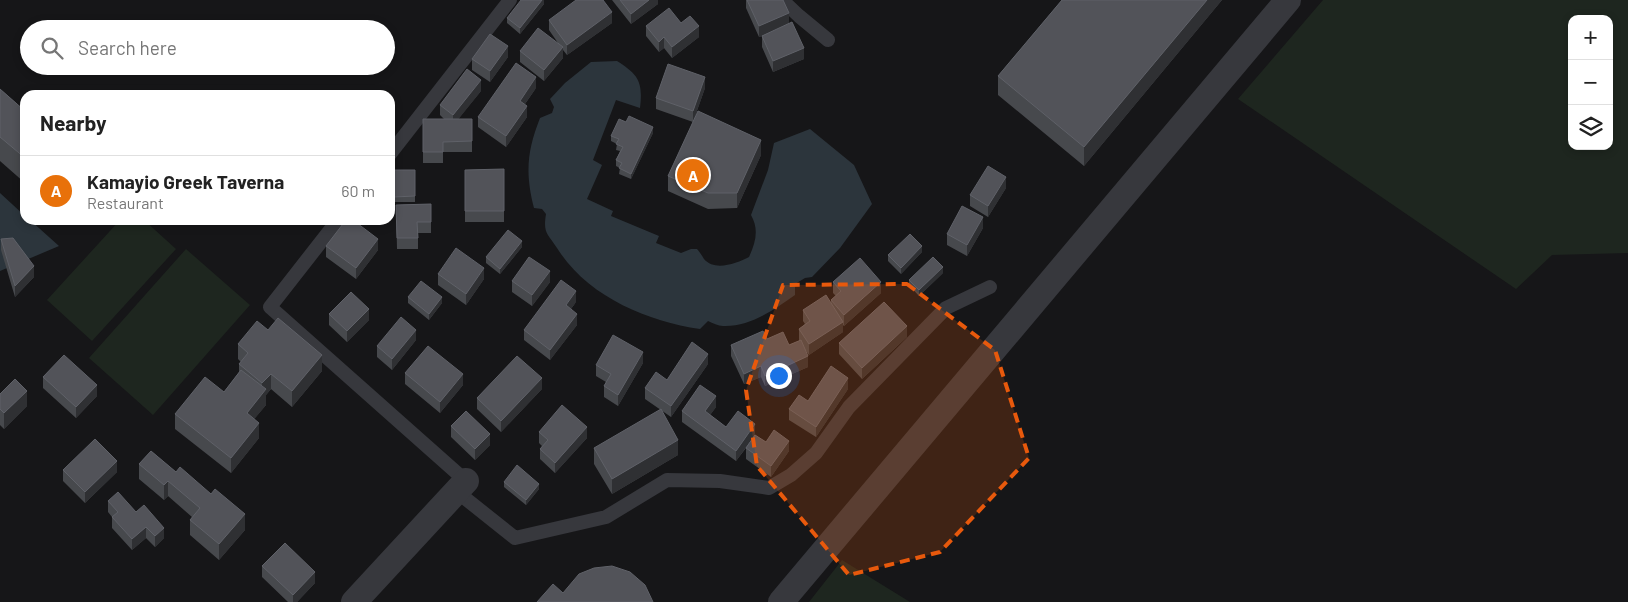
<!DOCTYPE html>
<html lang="en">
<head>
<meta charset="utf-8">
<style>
  :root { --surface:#fff; --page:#f2f2f2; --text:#222; --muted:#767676; --line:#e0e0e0; --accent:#80622a }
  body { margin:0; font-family:Barlow,sans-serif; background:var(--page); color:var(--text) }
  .controls { position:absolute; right:15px; top:15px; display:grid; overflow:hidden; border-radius:10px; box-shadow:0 2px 8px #0003 }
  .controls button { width:45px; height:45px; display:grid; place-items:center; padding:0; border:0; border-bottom:1px solid var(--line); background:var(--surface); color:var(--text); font:25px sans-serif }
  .you { position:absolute; left:778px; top:375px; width:18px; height:18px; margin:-12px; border:4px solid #fff; border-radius:50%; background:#1a73e8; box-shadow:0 0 0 8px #1a73e833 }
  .badge { display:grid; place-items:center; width:32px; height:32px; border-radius:50%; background:var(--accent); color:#fff; font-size:16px; font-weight:700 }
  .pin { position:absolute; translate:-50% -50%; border:2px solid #fff; box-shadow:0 1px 5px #0006 }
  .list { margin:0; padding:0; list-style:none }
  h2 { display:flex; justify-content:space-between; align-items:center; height:65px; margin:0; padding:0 20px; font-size:21px }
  h2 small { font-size:16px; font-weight:400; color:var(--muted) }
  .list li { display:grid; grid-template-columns:32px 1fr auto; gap:15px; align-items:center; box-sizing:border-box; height:70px; padding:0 20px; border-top:1px solid var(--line) }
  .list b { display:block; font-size:19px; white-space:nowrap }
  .list p { margin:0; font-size:16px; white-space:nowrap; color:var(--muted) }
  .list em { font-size:16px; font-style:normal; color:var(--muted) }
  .icon { flex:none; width:28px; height:28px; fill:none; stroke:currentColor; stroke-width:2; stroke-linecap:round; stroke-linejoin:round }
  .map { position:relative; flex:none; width:1628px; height:602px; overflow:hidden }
  .search { position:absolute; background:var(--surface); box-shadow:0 2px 8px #0003; left:20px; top:20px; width:375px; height:55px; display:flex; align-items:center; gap:12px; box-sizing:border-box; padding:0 18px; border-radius:28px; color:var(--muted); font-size:19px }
  .panel { position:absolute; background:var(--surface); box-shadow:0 2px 8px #0003; left:20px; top:90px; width:375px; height:135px; border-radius:15px }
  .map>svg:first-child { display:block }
  .green { fill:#1e261f; fill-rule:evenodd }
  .water { fill:#2c353c }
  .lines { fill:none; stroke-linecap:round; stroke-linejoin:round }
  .lane { stroke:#37383d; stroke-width:14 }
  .street { stroke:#37383d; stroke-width:26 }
  .wall { fill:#47494d }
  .shaded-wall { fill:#2f3033 }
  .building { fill:#525359; stroke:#5f6168 }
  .marked { fill:#e8590c; fill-opacity:0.2; stroke:#e8590c; stroke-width:4; stroke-dasharray:10 6; stroke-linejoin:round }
</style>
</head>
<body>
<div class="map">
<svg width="1628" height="602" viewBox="0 0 1628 602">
  <rect width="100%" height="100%" fill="#161618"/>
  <path class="green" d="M1323,0H1628V253L1552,255L1516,289L1238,99ZM1572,19H1609V146H1572Z
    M120,220H144L176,249L92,341L47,300Z
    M186,249L250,305L153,415L89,358Z
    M842,560L910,602H809Z"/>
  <path class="water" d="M617,61C639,75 643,82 640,108L616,100L593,160L602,165L587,199L613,211L611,216L659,236L656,243L681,253L691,249H697C700,252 702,256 704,259C715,272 737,263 749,257C756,242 759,229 751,215L768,170L774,143L810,129L854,165L872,204L840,248L812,277L805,278L795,284V295C774,310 750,327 723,326C718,326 713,323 708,321L700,329C646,321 587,296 557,248C547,233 543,233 546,214L542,209L534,208C525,173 527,151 540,118L552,113L554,107L550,99L565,83L591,62Z
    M0,193L25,216V220H30L59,246L0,271Z"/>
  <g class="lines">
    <path class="lane" d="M782,0L799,16L828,40
      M390,154L510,0
      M338,220L270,307L466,481
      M456,491L515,538L606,517L667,480L720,481L769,488L791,475L816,453L849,407L946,308L990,287"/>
    <path class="street" d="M354,602L466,481
      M781,602L1288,0"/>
  </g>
  <path class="wall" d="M544,0V4L520,34L507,23V18Z
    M612,0H658V4L631,24Z
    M746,0H783L789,24L804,59L773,72L762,47V36L759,37L746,8Z
    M1062,0H1222L1084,166L998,95V76Z
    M549,20L612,23L567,55L563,50V58L544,81L520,62V51L558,43L549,30Z
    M681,23L699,37L672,58L664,48L659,52L646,36V26Z
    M508,57L490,82L472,70V59Z
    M536,88L525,104L527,117L506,147L478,127V117Z
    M705,88L693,122L656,109V98Z
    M0,89L25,111V183L0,161Z
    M481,91L458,119H472V152H443V163H423V119H444L440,115V105Z
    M653,133L631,179L619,174L620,168L616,166V160L620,151L616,150L617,144L611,141V136Z
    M761,155L737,208L708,209L668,191V176Z
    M504,169V222H465V170Z
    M393,170H415V202H394Z
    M1006,188L988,217L970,206V195Z
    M431,204V233H418V249H397L396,205Z
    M983,228L967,256L947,245V234Z
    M1,239L34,277L15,297L1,250Z
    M326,246L378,250L356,279L326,257Z
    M522,247L500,274L486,263V257Z
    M922,252L901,274L888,261V255Z
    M943,273L919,296L909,285V280Z
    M438,274L484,279L466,305L438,285Z
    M512,281L550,282L532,306L512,292Z
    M833,282L881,293L844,326L843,325V332L809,355L805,350L808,367L765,386L761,377L744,384L731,356V345L767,339L789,345L799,341V329L805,324L803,321V310L831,303V300L836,296L833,293Z
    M408,297L442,303L429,320L408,303Z
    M576,302L571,309L577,325L550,360L524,340V330Z
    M329,314L369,320L347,342L329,325Z
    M268,330L322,371L292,407L271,389L266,395V405L254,419L259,438L231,473L175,429V414L224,392L239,372V364L241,362L238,359V344Z
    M907,337L862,379L839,354V343Z
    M416,340L392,370L377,357V346Z
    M643,363L618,406L604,397V386L606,382L596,376V365Z
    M708,364L671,417L645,399V388Z
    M405,373L463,385L440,413L405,384Z
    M43,377L97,396L76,418L43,388Z
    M542,389L501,432L477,409V398Z
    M848,389L816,437L789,420V409L808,401Z
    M0,394L27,406L4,429L0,425Z
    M716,407L710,415L726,427L755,435L766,442L789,451L771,477L746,459V448L736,461L682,422V411Z
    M451,426L490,445L475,460L451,437Z
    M539,432L587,438L555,473L540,459V449L542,446L539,443Z
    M594,448L678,455L612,494L594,464Z
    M151,451L245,530L219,560L190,535V520L192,517L168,496L164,500L139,479V464Z
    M63,470L117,472L85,503L63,481Z
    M504,482L539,489L526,505L504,487Z
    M108,501L136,512L164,538L155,547L146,538L132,550L112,528V517L108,512Z
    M262,566L315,583L297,602H288L262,577Z"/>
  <path class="shaded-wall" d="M542,0H544V4L520,34V28Z
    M649,0H658V4L631,24V14Z
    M1207,0H1222L1084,166V147Z
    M612,12V23L567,55V45Z
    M789,13V24L759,37V26Z
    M699,26V37L672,58V47Z
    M664,37V48L659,52V42Z
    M508,46V57L490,82V71Z
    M563,47V58L544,81V70Z
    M804,48V59L773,72V61Z
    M536,77V88L520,111V101Z
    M705,77V88L693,122V111Z
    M481,80V91L453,126V115Z
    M527,106V117L506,147V136Z
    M653,127V133L631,179V174Z
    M761,140V155L737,208V193Z
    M1006,177V188L988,217V206Z
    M983,217V228L967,256V245Z
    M378,239V250L356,279V268Z
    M522,241V247L500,274V269Z
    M922,246V252L901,274V268Z
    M34,266V277L15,297V286Z
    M943,267V273L919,296V290Z
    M484,268V279L466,305V294Z
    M550,271V282L532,306V295Z
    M881,282V293L844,326V315Z
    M576,291V302L566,316V305Z
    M442,297V303L429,320V314Z
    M369,309V320L347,342V331Z
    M577,314V325L550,360V350Z
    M843,322V332L809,355V344Z
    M907,326V337L862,379V368Z
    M416,330V340L392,370V359Z
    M643,352V363L618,406V395Z
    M708,354V364L671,417V406Z
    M322,355V371L292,407V391Z
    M808,356V367L765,386V376Z
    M761,366V377L744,384V374Z
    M271,374V389L266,395V405L247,428V413L262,394V383Z
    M463,374V385L440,413V402Z
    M542,378V389L501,432V421Z
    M848,378V389L816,437V427Z
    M97,385V396L76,418V407Z
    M27,391V406L4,429V413Z
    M716,396V407L705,422V411Z
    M259,423V438L231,473V458Z
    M755,424V435L736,461V451Z
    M587,427V438L555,473V463Z
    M490,434V445L475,460V449Z
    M678,440V455L612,494V479Z
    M789,441V451L771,477V466Z
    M117,461V472L85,503V492Z
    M168,481V496L164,500V485Z
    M539,484V489L526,505V500Z
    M245,514V530L219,560V544Z
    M146,527V538L132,550V539Z
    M164,528V538L155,547V536Z
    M315,572V583L297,602H293V595Z"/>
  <path class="building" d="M521,0H542L520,28L507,18Z
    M576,0H603L612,12L567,45L549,20Z
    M620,0H649L631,14Z
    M747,0H783L789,13L759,26Z
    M1062,0H1207L1084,147L998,76Z
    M669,8L681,23L690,16L699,26L672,47L664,37L659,42L646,26Z
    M792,22L804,48L773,61L762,36Z
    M538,28L563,47L544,70L520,51Z
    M490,34L508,46L490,71L472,59Z
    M516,63L536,77L520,101L527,106L506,136L478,117Z
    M668,64L705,77L693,111L656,98Z
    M467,69L481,80L453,115L440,105Z
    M0,89L25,111V158L0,137Z
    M698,111L761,140L737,193H708L668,176Z
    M629,116L653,127L631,174L619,168L622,163L616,160L623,147L616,144L619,139L611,136L619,119L626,122Z
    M423,119H472V141L443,142V152H423Z
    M988,166L1006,177L988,206L970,195Z
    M504,169V211H465V170Z
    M393,170H415V196L394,197Z
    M431,204V222H417L418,238H397L396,205Z
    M962,206L983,217L967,245L947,234Z
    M346,220H353L378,239L356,268L326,246Z
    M508,230L522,241L500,269L486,257Z
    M910,234L922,246L901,268L888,255Z
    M13,238L34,266L15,286L1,239Z
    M456,248L484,268L466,294L438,274Z
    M529,257L550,271L532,295L512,281Z
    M933,257L943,267L919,290L909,280Z
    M860,258L881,282L844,315L831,300L841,291L833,282Z
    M561,280L576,291L566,305L577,314L550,350L524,330Z
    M421,281L442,297L429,314L408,297Z
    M351,292L369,309L347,331L329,314Z
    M826,295L843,322L809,344L799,329L810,321L803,310Z
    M884,302L907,326L862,368L839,343Z
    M401,317L416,330L392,359L377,346Z
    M278,318L322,355L292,391L271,374L262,383L239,364L248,353L238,344L257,321L268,330Z
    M763,331L767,339L783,332L789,345L801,340L808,356L765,376L761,366L744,374L731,345Z
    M613,335L643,352L618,395L604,386L611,374L596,365Z
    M692,342L708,354L671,406L645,388L656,372L667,380Z
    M428,346L463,374L440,402L405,373Z
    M64,355L97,385L76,407L43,377Z
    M517,356L542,378L501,421L477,398Z
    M831,366L848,378L816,427L789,409L799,395L808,401Z
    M241,370L266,389L247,413L259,423L231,458L175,414L205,377L224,392Z
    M15,379L27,391L4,413L0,409V394Z
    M700,385L716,396L705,411L726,427L738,411L755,424L736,451L682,411Z
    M562,405L587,427L555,463L540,449L548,440L539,432Z
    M661,409L678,440L612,479L594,448Z
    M466,411L490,434L475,449L451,426Z
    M774,430L789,441L771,466L746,448L755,435L766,442Z
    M95,439L117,461L85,492L63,470Z
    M151,451L176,472L180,467L211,494L215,489L245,514L219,544L190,520L200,508L168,481L164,485L139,464Z
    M517,465L539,484L526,500L504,482Z
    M118,492L136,512L144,505L164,528L155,536L146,527L132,539L112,517L118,512L108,501Z
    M285,543L315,572L293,595L262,566Z
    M612,566L630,572L645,585L653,602H537L553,584L563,593L579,574L594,568Z"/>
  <path class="marked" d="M907,284L995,350L1029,458L940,552L849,575L757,466L746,390L783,285Z"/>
</svg>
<div class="controls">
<button>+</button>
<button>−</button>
<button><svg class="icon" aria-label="layers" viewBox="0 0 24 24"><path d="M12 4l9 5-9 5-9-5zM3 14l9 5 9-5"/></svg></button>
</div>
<div class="you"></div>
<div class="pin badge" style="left:693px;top:175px;background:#e8710a">A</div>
<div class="search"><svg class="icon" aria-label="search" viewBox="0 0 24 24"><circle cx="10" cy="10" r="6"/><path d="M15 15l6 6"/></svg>Search here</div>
<section class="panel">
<h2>Nearby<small></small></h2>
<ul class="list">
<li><span class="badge" style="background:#e8710a">A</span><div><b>Kamayio Greek Taverna</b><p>Restaurant</p></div><em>60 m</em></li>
</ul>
</section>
</div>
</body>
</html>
